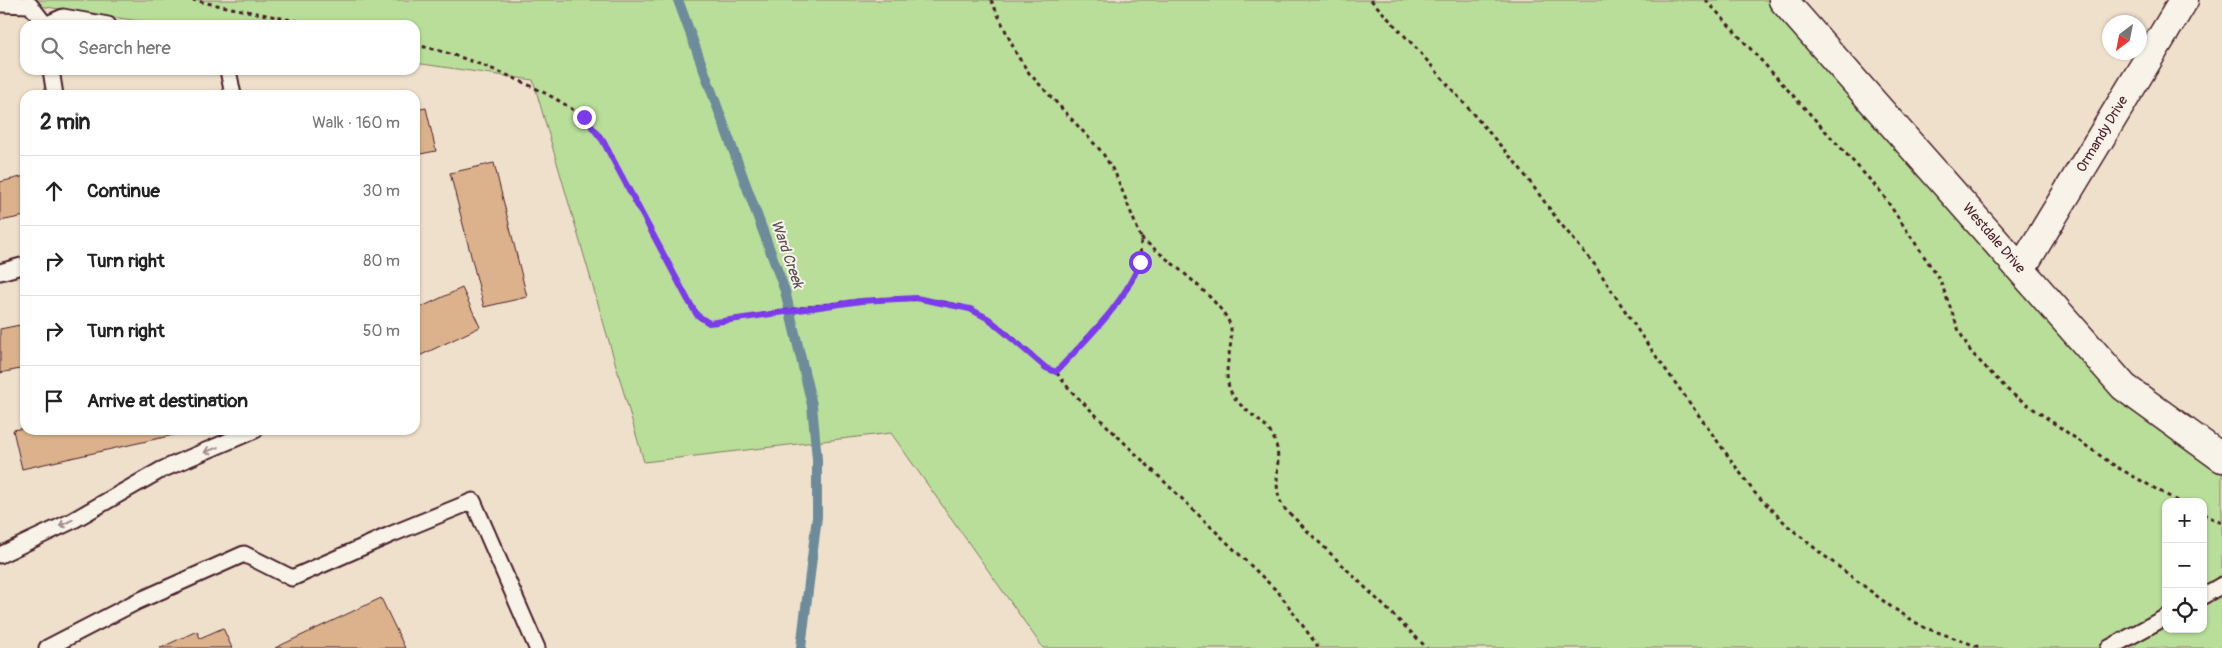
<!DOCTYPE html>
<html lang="en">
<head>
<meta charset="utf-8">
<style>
  :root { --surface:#fff; --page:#f2f2f2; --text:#222; --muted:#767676; --line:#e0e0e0 }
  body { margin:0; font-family:Pangolin,sans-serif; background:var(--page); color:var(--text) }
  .controls { position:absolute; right:15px; bottom:15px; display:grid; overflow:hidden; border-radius:10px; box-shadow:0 1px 4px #0004 }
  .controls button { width:45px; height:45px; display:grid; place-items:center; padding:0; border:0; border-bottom:1px solid var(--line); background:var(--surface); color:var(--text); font:25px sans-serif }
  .compass { position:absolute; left:2102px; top:15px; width:45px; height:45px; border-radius:50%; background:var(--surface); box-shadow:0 1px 4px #0004; rotate:212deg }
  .stop { position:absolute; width:15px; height:15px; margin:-11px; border:4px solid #7c3aed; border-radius:50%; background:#fff }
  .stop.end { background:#7c3aed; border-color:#fff; box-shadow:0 1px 5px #0008 }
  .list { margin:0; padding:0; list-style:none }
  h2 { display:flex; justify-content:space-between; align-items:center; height:65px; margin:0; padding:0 20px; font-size:21px }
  h2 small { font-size:16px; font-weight:400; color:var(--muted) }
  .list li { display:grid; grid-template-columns:32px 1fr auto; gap:15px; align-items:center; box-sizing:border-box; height:70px; padding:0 20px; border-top:1px solid var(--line) }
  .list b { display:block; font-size:19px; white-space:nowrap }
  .list em { font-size:16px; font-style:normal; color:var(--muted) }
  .icon { flex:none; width:28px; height:28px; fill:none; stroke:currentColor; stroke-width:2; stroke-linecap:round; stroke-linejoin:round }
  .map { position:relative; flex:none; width:2222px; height:648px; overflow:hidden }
  .search { position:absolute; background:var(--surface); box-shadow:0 1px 4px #0004; left:20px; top:20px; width:400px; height:55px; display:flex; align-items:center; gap:12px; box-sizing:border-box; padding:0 18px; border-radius:15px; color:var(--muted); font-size:19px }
  .panel { position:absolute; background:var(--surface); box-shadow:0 1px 4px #0004; left:20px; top:90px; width:400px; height:345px; border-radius:15px }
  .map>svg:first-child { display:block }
  .green { fill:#b8de99; stroke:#817e62; fill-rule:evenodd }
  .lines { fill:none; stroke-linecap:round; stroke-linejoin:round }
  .stream { stroke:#6d8b9a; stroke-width:10 }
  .building { fill:#dbb28c; stroke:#4a1f2b }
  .lane-casing { stroke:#4a1f2b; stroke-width:19 }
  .street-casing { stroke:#4a1f2b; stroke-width:31 }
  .path { stroke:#4a1f2b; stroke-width:3; stroke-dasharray:4 4; stroke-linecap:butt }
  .lane { stroke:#f7f3e8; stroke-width:15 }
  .street { stroke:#f7f3e8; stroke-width:28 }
  .oneway { stroke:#a0898a }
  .route { stroke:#7c3aed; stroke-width:6 }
  .labels { text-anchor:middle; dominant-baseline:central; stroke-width:4; stroke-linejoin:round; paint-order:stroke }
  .street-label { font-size:14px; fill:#4a1f2b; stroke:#f7f3e8 }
  .water-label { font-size:15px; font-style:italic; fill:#594c59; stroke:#f7f3e8 }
</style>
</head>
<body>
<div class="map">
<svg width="2222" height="648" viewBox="0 0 2222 648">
  <rect width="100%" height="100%" fill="#efe0cc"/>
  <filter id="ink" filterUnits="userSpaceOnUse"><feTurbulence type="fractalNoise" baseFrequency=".02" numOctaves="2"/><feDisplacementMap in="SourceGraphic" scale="10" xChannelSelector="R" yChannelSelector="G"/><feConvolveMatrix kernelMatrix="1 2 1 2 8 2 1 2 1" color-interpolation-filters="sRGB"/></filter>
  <g filter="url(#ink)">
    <path class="green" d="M0,0H1785L2124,387L2222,442V648H1043L891,433L644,462L533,80L415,63V25H165ZM2166,502H2203V629H2166Z"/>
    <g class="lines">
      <path class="stream" d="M678,0L785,291L812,405L817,459V517L801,648"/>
    </g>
    <path class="building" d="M426,108L436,151L415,155V110Z
      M494,163L527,297L484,307L450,173Z
      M25,176V216L0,221V182Z
      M462,288L480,327L415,358V310Z
      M25,324V368L0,373V329Z
      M25,428V430H196L22,469L13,430Z
      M381,598L405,648H275Z
      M223,628L232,648H160L197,631L200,638Z"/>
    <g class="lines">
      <g class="lane-casing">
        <path id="lane" d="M0,4L30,5L44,23
          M45,25L63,17L108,25
          M51,70L55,95
          M228,70L233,95
          M0,272L25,265
          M0,555L72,521L161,470L255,430
          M2203,596L2222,585
          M47,648L136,602L244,554L292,578L392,534L473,501L537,648
          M2109,648L2166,617"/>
      </g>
      <g class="street-casing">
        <path id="street" d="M1783,0L2124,387L2222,458
          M2021,269L2184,0"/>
      </g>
      <path class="path" d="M192,0L316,25
        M991,0L1017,55L1029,73L1102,152L1116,175L1141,238L1140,262L1133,280L1117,305L1056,372
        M1371,0L1417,49L1519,167L1560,223L1595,265L1643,338L1754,492L1788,526L1822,554L1890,606L1923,627L1982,648
        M1706,0L1881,192L1940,280L1959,331L1971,352L1989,371L2011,393L2115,466L2179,502
        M415,45C458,52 564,94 593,126C607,142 615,164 625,182C646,222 667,261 688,300L703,321L714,323C784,312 906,283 971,310C999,321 1023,348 1046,368L1056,372L1070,390L1279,593L1319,648
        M1141,238C1161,255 1229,305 1231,329C1233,350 1222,369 1230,390C1239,411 1266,419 1275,441C1283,464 1270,487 1284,508L1427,648
        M2203,514L2222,523"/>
      <use href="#lane" class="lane"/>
      <use href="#street" class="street"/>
    </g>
    <defs><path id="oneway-shaft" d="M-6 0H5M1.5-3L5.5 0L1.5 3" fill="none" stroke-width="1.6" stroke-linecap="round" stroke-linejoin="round" transform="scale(1.25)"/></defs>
    <g class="oneway">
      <use href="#oneway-shaft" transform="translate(211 450) rotate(158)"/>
      <use href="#oneway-shaft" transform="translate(66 523) rotate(154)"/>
    </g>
  </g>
  <g class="lines" filter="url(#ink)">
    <path class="route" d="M584,117L603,141L688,300L697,315L709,323L861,301L916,298L970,309L989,319L1046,368L1056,372C1087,338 1123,306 1140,262"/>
  </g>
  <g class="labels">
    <g class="street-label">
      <text transform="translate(2102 134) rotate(-59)">Ormandy Drive</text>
      <text transform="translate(1994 238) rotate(49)">Westdale Drive</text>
    </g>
    <g class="water-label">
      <text transform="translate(787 254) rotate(71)">Ward Creek</text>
    </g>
  </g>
</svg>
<div class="controls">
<button>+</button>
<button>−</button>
<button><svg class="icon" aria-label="locate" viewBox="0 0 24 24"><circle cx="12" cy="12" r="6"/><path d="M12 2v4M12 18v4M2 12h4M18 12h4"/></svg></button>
</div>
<svg class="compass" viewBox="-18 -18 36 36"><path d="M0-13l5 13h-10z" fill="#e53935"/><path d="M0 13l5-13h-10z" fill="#767676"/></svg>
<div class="stop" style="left:1140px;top:262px"></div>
<div class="stop end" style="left:584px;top:117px"></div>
<div class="search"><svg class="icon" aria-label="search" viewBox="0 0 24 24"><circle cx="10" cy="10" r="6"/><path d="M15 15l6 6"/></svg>Search here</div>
<section class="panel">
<h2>2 min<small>Walk · 160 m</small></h2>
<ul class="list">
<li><svg class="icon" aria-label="ahead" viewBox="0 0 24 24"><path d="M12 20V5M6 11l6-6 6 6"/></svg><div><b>Continue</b></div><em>30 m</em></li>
<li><svg class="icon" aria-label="right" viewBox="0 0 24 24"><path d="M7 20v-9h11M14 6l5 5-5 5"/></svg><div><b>Turn right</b></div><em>80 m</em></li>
<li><svg class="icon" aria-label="right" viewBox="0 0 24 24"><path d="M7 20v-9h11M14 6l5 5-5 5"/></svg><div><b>Turn right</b></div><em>50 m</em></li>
<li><svg class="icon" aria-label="arrive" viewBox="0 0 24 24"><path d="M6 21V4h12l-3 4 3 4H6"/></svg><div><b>Arrive at destination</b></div></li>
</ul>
</section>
</div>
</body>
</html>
